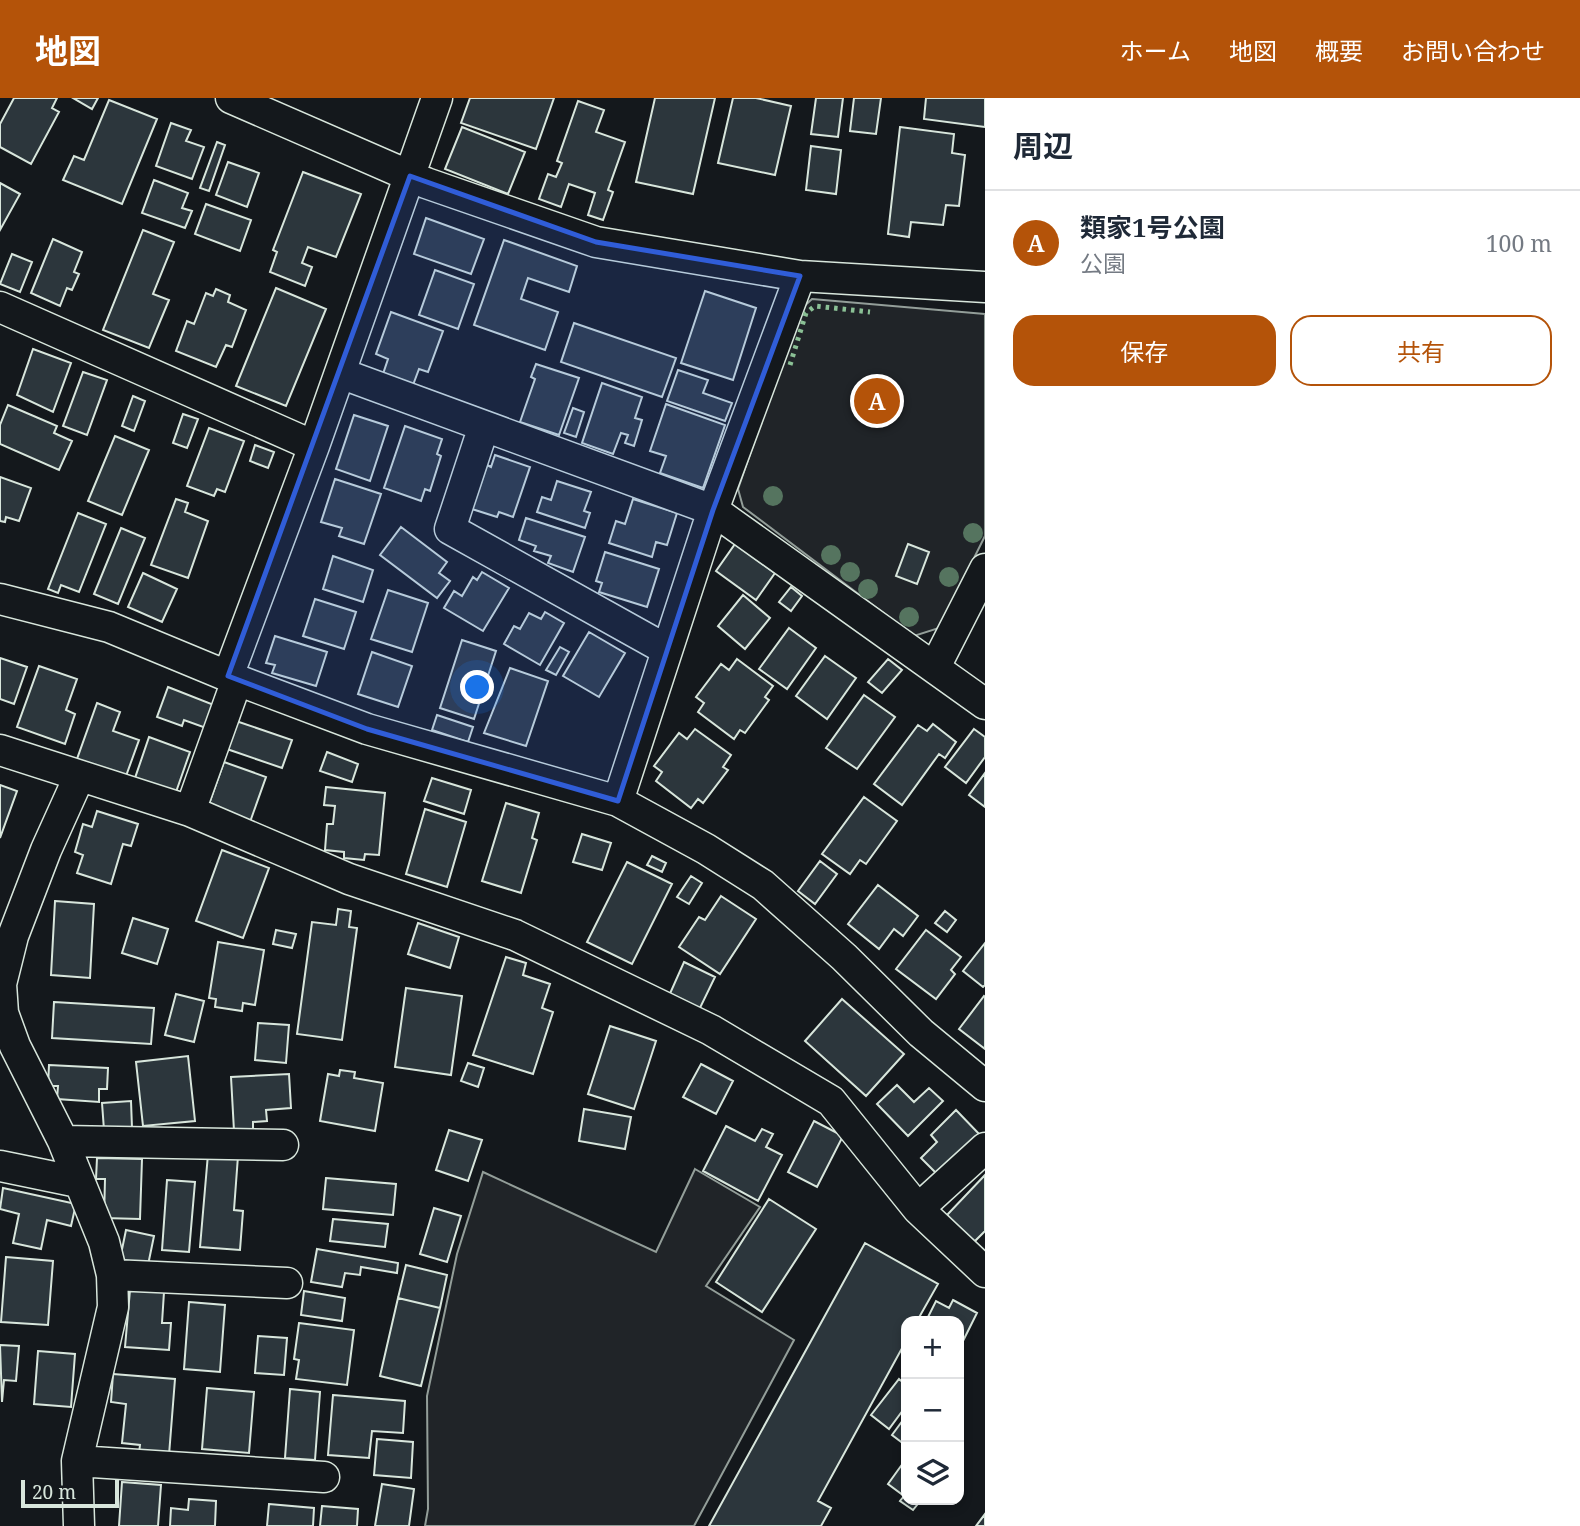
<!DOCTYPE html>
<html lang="ja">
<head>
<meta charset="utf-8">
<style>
  :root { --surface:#fff; --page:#f6f6f7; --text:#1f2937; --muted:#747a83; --line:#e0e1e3; --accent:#b45309 }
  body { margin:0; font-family:"Noto Serif","Noto Sans JP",serif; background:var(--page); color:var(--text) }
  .controls { position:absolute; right:21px; bottom:21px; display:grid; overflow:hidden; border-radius:14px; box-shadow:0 4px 10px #0003 }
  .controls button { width:63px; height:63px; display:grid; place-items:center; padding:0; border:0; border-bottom:2px solid var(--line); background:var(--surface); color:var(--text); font:35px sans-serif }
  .scale { position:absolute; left:21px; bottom:18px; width:98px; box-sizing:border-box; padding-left:7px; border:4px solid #d8e6dc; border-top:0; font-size:19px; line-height:24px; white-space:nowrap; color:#d8e6dc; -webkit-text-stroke:5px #14181c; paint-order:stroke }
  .you { position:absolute; left:478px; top:590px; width:24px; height:24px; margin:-18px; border:5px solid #fff; border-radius:50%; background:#1a73e8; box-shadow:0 0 0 10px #1a73e833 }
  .badge { display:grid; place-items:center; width:46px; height:46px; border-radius:50%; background:var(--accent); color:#fff; font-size:23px; font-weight:700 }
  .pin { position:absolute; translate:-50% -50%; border:4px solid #fff; box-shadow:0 2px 7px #0006 }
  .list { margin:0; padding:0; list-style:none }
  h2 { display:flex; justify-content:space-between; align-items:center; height:91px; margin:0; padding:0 28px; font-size:30px }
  h2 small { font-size:23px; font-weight:400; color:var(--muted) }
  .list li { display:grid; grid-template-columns:46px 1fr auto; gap:21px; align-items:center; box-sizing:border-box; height:105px; padding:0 28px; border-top:2px solid var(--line) }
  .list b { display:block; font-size:26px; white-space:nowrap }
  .list p { margin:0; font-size:23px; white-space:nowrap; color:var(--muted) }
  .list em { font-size:23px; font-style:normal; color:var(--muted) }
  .actions { display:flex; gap:14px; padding:21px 28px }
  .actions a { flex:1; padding:16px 0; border:2px solid var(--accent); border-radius:21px; text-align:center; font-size:24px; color:var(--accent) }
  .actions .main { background:var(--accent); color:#fff }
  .icon { flex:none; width:38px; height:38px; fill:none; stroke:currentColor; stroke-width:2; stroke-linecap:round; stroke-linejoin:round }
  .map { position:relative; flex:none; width:985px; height:1428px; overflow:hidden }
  header { display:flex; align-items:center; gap:42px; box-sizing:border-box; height:98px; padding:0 35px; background:var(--accent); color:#fff }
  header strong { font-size:33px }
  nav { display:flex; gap:38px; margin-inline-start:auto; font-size:24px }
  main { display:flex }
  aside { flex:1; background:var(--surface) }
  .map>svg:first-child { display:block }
  .green { fill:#202428; stroke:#939e99; stroke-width:2 }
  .building { fill:#2c363c; stroke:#d8e6dc; stroke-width:2 }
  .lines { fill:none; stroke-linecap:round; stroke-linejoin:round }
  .minor-casing { stroke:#d8e6dc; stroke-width:33 }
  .minor { stroke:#14181c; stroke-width:30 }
  .hedge { stroke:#8ac095; stroke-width:5; stroke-dasharray:3.5 5; stroke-linecap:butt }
  .tree { fill:#55745f }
  .marked { fill:#305dd8; fill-opacity:0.2; stroke:#305dd8; stroke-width:5; stroke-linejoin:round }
</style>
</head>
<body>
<header>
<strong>地図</strong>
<nav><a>ホーム</a><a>地図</a><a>概要</a><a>お問い合わせ</a></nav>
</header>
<main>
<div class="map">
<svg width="985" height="1428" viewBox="0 0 985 1428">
  <rect width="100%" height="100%" fill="#14181c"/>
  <path class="green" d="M812,201L985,216V438L939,530L914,538L743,409L738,391L800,212Z
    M695,1071L760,1109L706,1188L794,1242L694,1428H425L428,1411L427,1298L457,1156L483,1074L656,1154Z"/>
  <path class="building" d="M14,0H57L52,10L59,14L31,66L0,49V26Z
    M73,0H98L92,11Z
    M470,0H554L536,51L461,25Z
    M655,0H715L693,96L636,84Z
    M733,0H756L791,8L775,77L718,65Z
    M816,0H843L838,39L811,36Z
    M854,0H881L876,36L850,33Z
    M926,0H985V29L924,21Z
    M109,2L157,21L122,106L63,82L74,58L84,62Z
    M578,3L604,12L596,34L625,44L608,92L613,94L603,122L588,117L595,95L569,86L561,109L539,101L548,76L556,79L562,65L557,63Z
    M171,25L191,32L186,43L204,49L192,81L156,68Z
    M462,29L525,54L508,96L445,71Z
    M900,29L954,36L952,55L965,57L959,108L946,107L943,127L911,124L909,139L888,136Z
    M217,44L225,47L209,93L200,90Z
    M811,48L841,52L836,96L806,92Z
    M228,64L259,75L247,109L216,97Z
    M303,74L361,96L336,159L308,149L302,165L312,169L305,188L270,174L277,154L273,152Z
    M154,82L188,95L182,110L192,113L185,130L142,115Z
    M0,85L20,96L0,132Z
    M206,106L251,122L240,153L195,136Z
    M426,120L484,141L471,176L414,156Z
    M143,132L174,144L153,196L169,202L149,250L103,232Z
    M53,141L82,154L74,174L79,176L72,192L67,190L60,208L31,195Z
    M504,142L577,168L569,194L528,180L521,201L558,214L545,252L474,227Z
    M12,156L32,164L20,194L0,186Z
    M435,172L474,186L458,231L419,217Z
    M276,190L326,211L286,308L236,288Z
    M216,191L230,197L228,204L246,212L232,249L226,247L216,269L176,253L187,223L194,226L206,195L213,198Z
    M705,193L756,210L733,282L681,265Z
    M391,214L443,233L428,274L419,271L413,287L383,276L388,261L376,256Z
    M574,225L676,260L662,299L561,264Z
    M33,251L71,265L53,314L17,297Z
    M536,266L579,280L559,337L520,324L535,281L531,279Z
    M678,272L708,282L703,295L732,305L725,323L667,303Z
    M83,274L107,282L87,337L63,328Z
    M602,285L642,299L635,320L642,322L634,348L625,345L628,337L621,335L613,356L582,345Z
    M133,298L145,303L134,333L122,328Z
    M666,306L725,327L703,390L660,375L666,358L650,353Z
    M8,307L57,328L54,335L72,343L59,372L0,346V327Z
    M573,310L584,314L576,339L564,335Z
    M183,316L198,321L187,350L173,345Z
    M354,317L388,328L370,383L336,371Z
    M405,328L442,341L437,356L441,358L430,393L425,391L421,403L384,390Z
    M209,330L244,343L225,394L217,391L214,398L187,388Z
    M115,338L149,352L122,417L88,403Z
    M255,347L274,354L268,370L250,363Z
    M495,357L530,369L513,419L499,414L497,419L472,411L487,367L491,369Z
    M0,379L31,390L19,423L6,419L5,424L0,423Z
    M335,381L381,396L364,446L339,438L342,430L321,424Z
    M557,383L591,394L584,413L590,415L585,430L537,414L542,399L551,402Z
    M176,401L188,405L185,414L208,423L188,480L151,467Z
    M633,401L677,415L667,447L656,444L652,459L609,445L616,423L625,426Z
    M78,415L106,426L79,494L61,487L58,495L48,491Z
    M526,420L585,439L573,474L548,465L551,458L534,453L536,448L519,442Z
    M401,429L447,464L439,475L450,483L437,500L380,457Z
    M121,430L145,440L118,506L94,496Z
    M735,446L775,475L756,502L716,473Z
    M908,446L929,454L917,486L896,478Z
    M605,454L659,471L647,509L599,494L602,485L596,483Z
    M333,458L373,472L363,504L323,491Z
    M482,474L509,490L483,533L444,510L454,493L462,498L473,479L477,482Z
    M143,475L177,491L162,524L128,509Z
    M791,489L802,498L791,513L779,504Z
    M388,492L428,505L412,554L371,541Z
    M743,497L770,520L745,551L718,528Z
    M315,501L356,514L344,551L303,538Z
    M545,514L564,525L540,567L504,546L514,528L520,531L529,515L541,521Z
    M789,530L816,550L787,591L759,571Z
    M589,534L625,555L599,599L563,578Z
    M275,538L327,554L316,588L272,575L275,567L266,565Z
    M462,542L496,553L474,621L440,610Z
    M560,549L569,554L556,577L546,572Z
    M372,554L412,568L398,609L358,596Z
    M825,558L856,580L827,621L796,598Z
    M0,560L27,569L14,606L0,601Z
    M737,561L773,588L765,599L769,602L745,635L740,632L734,641L698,614L704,605L696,599L721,566L729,572Z
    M888,561L902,572L882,595L868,584Z
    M39,568L77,581L66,612L75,616L65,646L17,629Z
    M510,570L548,583L526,648L484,635Z
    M168,589L214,607L206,630L184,622L182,628L157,619Z
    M864,597L895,619L857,671L826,650Z
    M97,605L120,614L113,633L139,642L126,678L77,661Z
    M437,617L473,629L468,644L432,632Z
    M236,623L292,642L282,670L227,651Z
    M933,626L956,644L945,660L939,656L902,707L874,686L918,627L927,633Z
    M695,631L731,657L723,669L728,672L703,705L698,701L691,710L656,683L662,674L654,668L679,635L687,641Z
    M974,631L985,639V659L966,685L945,669Z
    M149,639L190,654L176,694L135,680Z
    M327,654L358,666L352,684L320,673Z
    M224,664L266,679L250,724L208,709Z
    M985,675V709L969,697Z
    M432,680L471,692L464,716L424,703Z
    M0,687L17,693L0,740Z
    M326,689L385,695L379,757L365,756L364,762L344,760V754L325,752L327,726H333L335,708L324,707Z
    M864,699L897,723L866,766L860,762L850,776L822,756Z
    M506,705L539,715L532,740L537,742L521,795L482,783Z
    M425,711L466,724L447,789L406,776Z
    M97,713L138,726L131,748L123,746L111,786L77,775L83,757L75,754L83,726L92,729Z
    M582,736L611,745L602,772L573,764Z
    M222,752L269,770L243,840L196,823Z
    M652,758L666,765L662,774L647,767Z
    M820,763L837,776L815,806L798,793Z
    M627,764L672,786L632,866L587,844Z
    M691,778L702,785L689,806L677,799Z
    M878,787L918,818L903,838L894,831L879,851L848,826Z
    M721,798L756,821L720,876L679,849L699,819L705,822Z
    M55,803L94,806L90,880L51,877Z
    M338,811L351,813L349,829L357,830L342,942L297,936L312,824L336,827Z
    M945,813L956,822L947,834L935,825Z
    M133,820L168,831L157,866L122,855Z
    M418,825L459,839L450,870L408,856Z
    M276,832L296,836L292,850L273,846Z
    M926,832L961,859L951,872L955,876L936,901L896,871Z
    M218,844L264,852L255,907L243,905L242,913L215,909L216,901L209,900Z
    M985,845V887L983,889L963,873Z
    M506,859L526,865L523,877L550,886L542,910L553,914L533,976L473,957Z
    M684,864L715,879L698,914L668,900Z
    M406,890L462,898L451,977L395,969Z
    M176,896L204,903L194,944L165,937Z
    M984,898L985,899V951L959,931Z
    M842,901L904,956L866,998L805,943Z
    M54,904L154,910L151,946L52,940Z
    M258,925L289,927L286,965L255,962Z
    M610,928L656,943L634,1011L588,996Z
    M188,958L195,1023L143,1028L136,964Z
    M468,965L484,970L478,989L461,983Z
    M701,966L733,983L716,1016L683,999Z
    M49,967L108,970L107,991H99V1004L57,1001L58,988H48Z
    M340,972L355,974L354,980L383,985L375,1033L320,1023L328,976L339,978Z
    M289,976L291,1010L266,1012L267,1023L253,1024V1032L234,1033L231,979Z
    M897,987L914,1004L929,990L943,1003L908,1038L877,1006Z
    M131,1003L132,1030L104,1032L102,1005Z
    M584,1011L631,1019L625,1051L579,1043Z
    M956,1012L982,1039L941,1080L921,1060L937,1044L931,1037Z
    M814,1023L843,1038L817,1089L788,1074Z
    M726,1028L755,1043L762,1031L773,1036L766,1049L782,1057L758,1103L703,1073Z
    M449,1032L482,1042L468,1083L436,1072Z
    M208,1056L238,1058L234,1112L243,1113L240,1152L200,1149Z
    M97,1060L142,1061L140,1121L104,1120L105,1081H96Z
    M985,1077V1133L974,1144L947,1117Z
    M326,1080L396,1086L393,1117L323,1111Z
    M167,1082L195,1084L189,1154L162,1152Z
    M3,1090L76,1106L71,1128L47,1122L41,1151L13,1145L19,1116L0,1111Z
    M769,1101L816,1131L762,1214L716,1184Z
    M434,1110L461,1118L447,1164L420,1156Z
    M333,1121L388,1126L385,1149L330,1143Z
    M126,1132L154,1138L148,1167L120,1161Z
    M865,1145L938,1186L917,1223H906V1243L818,1403L831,1410L821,1428H709Z
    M317,1151L398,1165L397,1175L361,1169L360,1177L345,1175L342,1189L311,1184Z
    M6,1159L53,1163L48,1227L1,1224Z
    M406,1167L447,1177L440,1210L398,1200Z
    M130,1192L164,1194L162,1225H171L169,1252L125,1249Z
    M304,1193L345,1200L342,1223L301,1217Z
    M398,1200L440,1210L421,1288L380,1278Z
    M953,1202L977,1215L959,1251V1223H926L936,1203L949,1210Z
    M189,1204L225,1207L220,1274L184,1271Z
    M299,1225L354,1232L347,1287L296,1281L299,1262L294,1261Z
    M258,1238L287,1240L284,1277L255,1275Z
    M0,1247L19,1248L16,1283L4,1282L2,1304Z
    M38,1253L75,1256L71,1309L34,1306Z
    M113,1276L175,1281L169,1357L139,1355L140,1347L122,1345L126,1306L111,1304Z
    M899,1281L906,1287V1308L889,1331L871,1317Z
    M207,1290L254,1294L249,1355L202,1351Z
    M290,1291L320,1294L315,1362L285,1360Z
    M333,1297L405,1303L403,1335L372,1333L369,1360L328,1357Z
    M906,1318V1343L904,1346L892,1337Z
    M377,1341L413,1344L411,1380L374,1377Z
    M906,1361V1402H921L913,1412L900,1403L904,1398L888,1386Z
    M122,1384L161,1387L158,1428H119Z
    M382,1386L414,1391L409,1428H375Z
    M189,1401L216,1403L215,1428H170L171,1410L188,1412Z
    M269,1406L314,1410L313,1428H267Z
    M322,1408L358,1411L357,1428H320Z
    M985,1416V1428H976Z"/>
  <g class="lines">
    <g class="minor-casing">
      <path id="minor" d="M231,0L426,85L596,144L800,178L985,189
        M0,209L314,348
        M340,275L713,412L985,606
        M484,328L450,431L667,552
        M0,501L109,529L237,582L367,631L618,703L706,751L763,787L844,859L921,935L985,988
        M935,569L985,471
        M228,578L314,348L437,0
        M0,652L190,713L349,781L515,837L711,932L831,1003L918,1111L985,1174
        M79,679L46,752L13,838L1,886L3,915L15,948L63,1043L104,1144L112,1177L113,1209L77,1363L79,1428
        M618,703L713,412L800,178
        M190,713L237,582
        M63,1043L283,1047
        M0,1068L78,1084
        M918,1111L985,1050
        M112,1177L287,1185
        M77,1363L324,1379"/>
    </g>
    <use href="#minor" class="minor"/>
    <path class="hedge" d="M790,267L806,215L815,208L870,214"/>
  </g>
  <g class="tree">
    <circle cx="773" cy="398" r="10"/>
    <circle cx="973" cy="435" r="10"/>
    <circle cx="831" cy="457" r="10"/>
    <circle cx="850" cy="474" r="10"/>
    <circle cx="949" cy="479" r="10"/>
    <circle cx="868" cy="491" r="10"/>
    <circle cx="909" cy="519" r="10"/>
  </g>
  <path class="marked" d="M410,78L596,144L800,178L713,412L618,703L367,631L228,578Z"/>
</svg>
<div class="controls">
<button>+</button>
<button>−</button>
<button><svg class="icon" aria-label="layers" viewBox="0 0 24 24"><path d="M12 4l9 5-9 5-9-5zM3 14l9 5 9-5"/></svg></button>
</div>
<div class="scale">20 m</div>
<div class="you"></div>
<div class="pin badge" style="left:877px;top:303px">A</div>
</div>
<aside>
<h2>周辺<small></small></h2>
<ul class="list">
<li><span class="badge">A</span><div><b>類家1号公園</b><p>公園</p></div><em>100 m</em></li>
</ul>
<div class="actions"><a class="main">保存</a><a>共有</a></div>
</aside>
</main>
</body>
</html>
